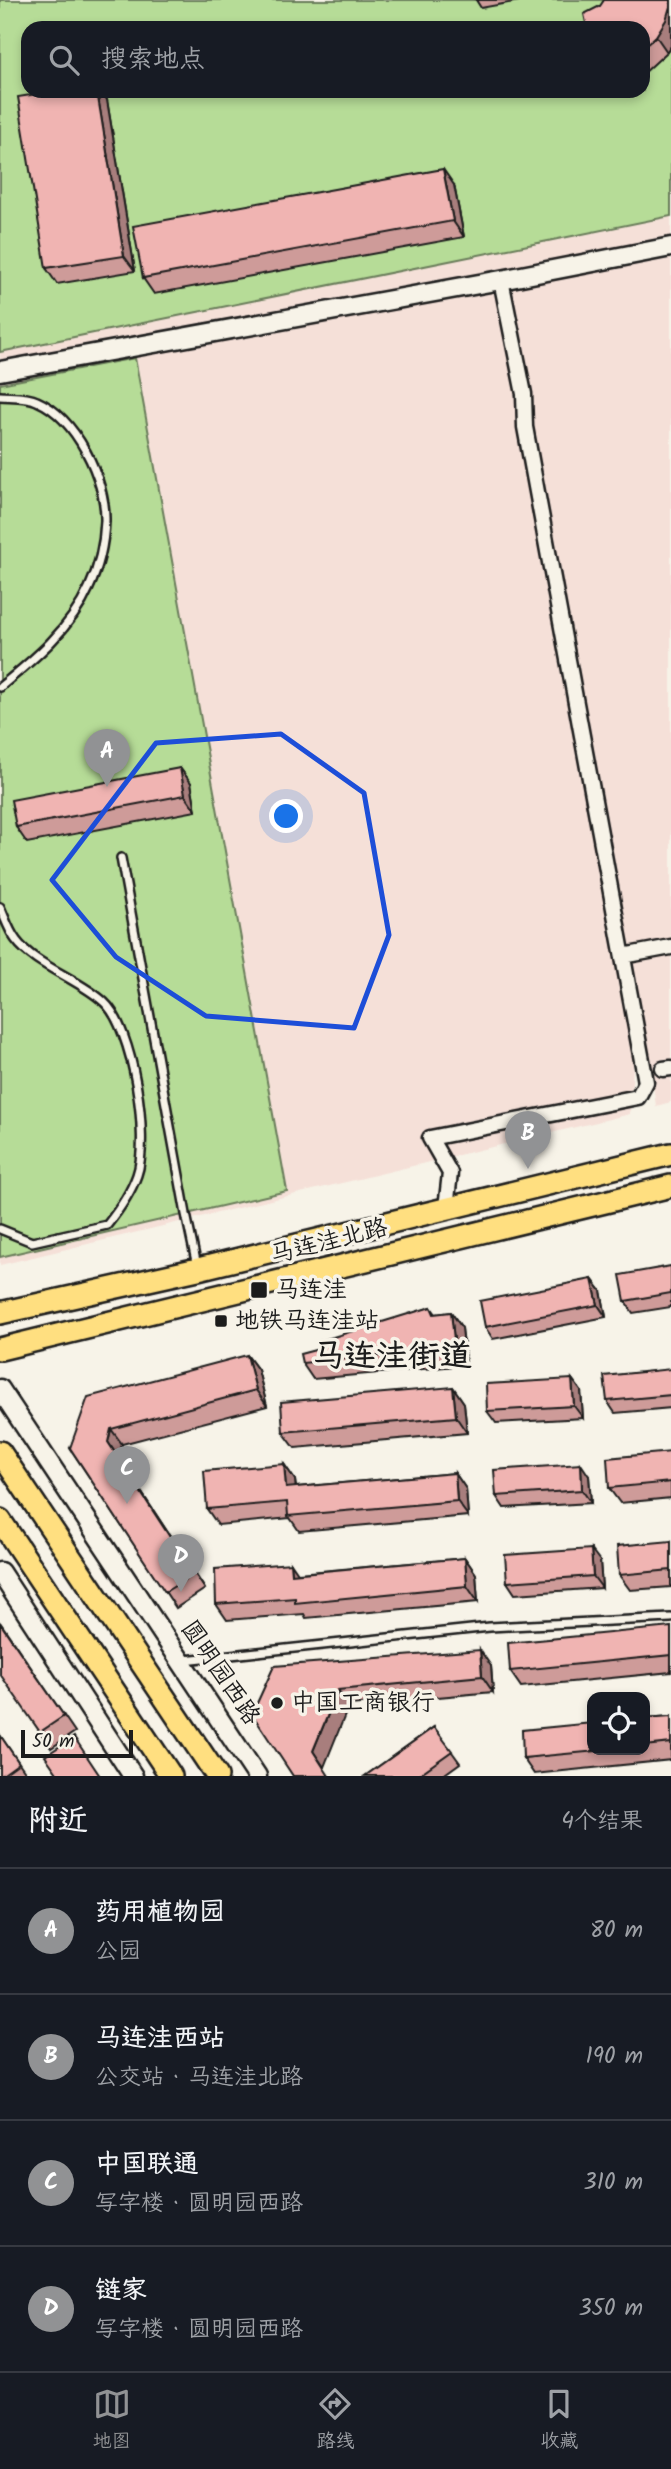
<!DOCTYPE html>
<html lang="zh">
<head>
<meta charset="utf-8">
<style>
  :root { --surface:#171b24; --page:#242831; --text:#f1f3f6; --muted:#9ea1a6; --line:#363941; --accent:#919294 }
  body { margin:0; font-family:Kalam,"LXGW WenKai TC",sans-serif; background:var(--page); color:var(--text) }
  .controls { position:absolute; right:21px; bottom:21px; display:grid; overflow:hidden; border-radius:14px; box-shadow:0 4px 10px #0003 }
  .controls button { width:63px; height:63px; display:grid; place-items:center; padding:0; border:0; border-bottom:2px solid var(--line); background:var(--surface); color:var(--text); font:35px sans-serif }
  .scale { position:absolute; left:21px; bottom:18px; width:112px; box-sizing:border-box; padding-left:7px; border:4px solid #1c1c1c; border-top:0; font-size:19px; line-height:24px; white-space:nowrap; color:#1c1c1c; -webkit-text-stroke:5px #f7f3e8; paint-order:stroke }
  .you { position:absolute; left:287px; top:817px; width:24px; height:24px; margin:-18px; border:5px solid #fff; border-radius:50%; background:#1a73e8; box-shadow:0 0 0 10px #1a73e833 }
  .badge { display:grid; place-items:center; width:46px; height:46px; border-radius:50%; background:var(--accent); color:#fff; font-size:23px; font-weight:700 }
  .pin { position:absolute; translate:-50% -58px; filter:drop-shadow(0 2px 4px #0008) }
  .pin::after { content:''; position:absolute; top:37px; width:24px; height:21px; background:inherit; clip-path:polygon(0 0,100% 0,50% 100%) }
  .list { margin:0; padding:0; list-style:none }
  h2 { display:flex; justify-content:space-between; align-items:center; height:91px; margin:0; padding:0 28px; font-size:30px }
  h2 small { font-size:23px; font-weight:400; color:var(--muted) }
  .list li { display:grid; grid-template-columns:46px 1fr auto; gap:21px; align-items:center; box-sizing:border-box; height:126px; padding:0 28px; border-top:2px solid var(--line) }
  .list b { display:block; font-size:26px; white-space:nowrap }
  .list p { margin:0; font-size:23px; white-space:nowrap; color:var(--muted) }
  .list em { font-size:23px; font-style:normal; color:var(--muted) }
  .icon { flex:none; width:38px; height:38px; fill:none; stroke:currentColor; stroke-width:2; stroke-linecap:round; stroke-linejoin:round }
  .map { position:relative; flex:none; width:671px; height:1776px; overflow:hidden }
  .search { position:absolute; background:var(--surface); box-shadow:0 4px 10px #0003; left:21px; right:21px; top:21px; height:77px; display:flex; align-items:center; gap:18px; box-sizing:border-box; padding:0 24px; border-radius:21px; color:var(--muted); font-size:26px }
  .sheet { height:595px; background:var(--surface) }
  nav { display:flex; justify-content:space-around; align-items:center; box-sizing:border-box; height:98px; border-top:2px solid var(--line); background:var(--surface); font-size:19px; color:var(--muted) }
  nav a { display:grid; justify-items:center; gap:4px }
  nav .on { color:var(--accent) }
  .map>svg:first-child { display:block }
  .built { fill:#f5e0d8; fill-rule:evenodd }
  .green { fill:#b6dc97; stroke:#697c5a; stroke-width:2; fill-rule:evenodd }
  .lines { fill:none; stroke-linecap:round; stroke-linejoin:round }
  .service-casing { stroke:#1c1c1c; stroke-width:12 }
  .minor-casing { stroke:#1c1c1c; stroke-width:19 }
  .tertiary-casing { stroke:#1c1c1c; stroke-width:23 }
  .primary-casing { stroke:#1c1c1c; stroke-width:26 }
  .service { stroke:#f7f3e8; stroke-width:7 }
  .minor { stroke:#f7f3e8; stroke-width:14 }
  .tertiary { stroke:#f7f3e8; stroke-width:18 }
  .primary { stroke:#ffdf80; stroke-width:21 }
  .wall { fill:#ce9b99; stroke:#1c1c1c; stroke-width:2 }
  .shaded-wall { fill:#a87e7d; stroke:#1c1c1c; stroke-width:2 }
  .building { fill:#f0b4b2; stroke:#1c1c1c; stroke-width:2 }
  .marked { fill:none; stroke:#1d4ed8; stroke-width:5; stroke-linejoin:round }
  .poi-dot { fill:#1c1c1c; stroke:#f7f3e8; stroke-width:2.5 }
  .labels { text-anchor:middle; dominant-baseline:central; stroke-width:7; stroke-linejoin:round; paint-order:stroke }
  .street-label { font-size:24px; fill:#1c1c1c; stroke:#f7f3e8 }
  .poi-label { font-size:24px; fill:#1c1c1c; stroke:#f7f3e8; text-anchor:start }
  .district-label { font-size:32px; font-weight:bold; fill:#1c1c1c; stroke:#f7f3e8 }
</style>
</head>
<body>
<div class="map">
<svg width="671" height="1776" viewBox="0 0 671 1776">
  <rect width="100%" height="100%" fill="#f7f3e8"/>
  <filter id="ink" filterUnits="userSpaceOnUse"><feTurbulence type="fractalNoise" baseFrequency=".0143" numOctaves="2"/><feDisplacementMap in="SourceGraphic" scale="14" xChannelSelector="R" yChannelSelector="G"/><feConvolveMatrix kernelMatrix="1 2 1 2 8 2 1 2 1" color-interpolation-filters="sRGB"/></filter>
  <g filter="url(#ink)">
    <path class="built" d="M0,0H671V1102L656,1106L648,1049L634,1051L630,1114L0,1265ZM28,28H643V91H28Z"/>
    <path class="green" d="M0,0H671V216L0,352ZM28,28H643V91H28Z
      M135,358L287,1191L0,1257V384Z"/>
    <g class="lines">
      <g class="service-casing">
        <path id="service" d="M0,396C11,397 27,396 37,401C76,418 106,479 105,521C104,545 99,567 89,588C71,629 33,660 0,687
          M121,858L186,1214L197,1266
          M0,907C5,918 9,931 16,940C34,965 81,980 104,1002C133,1028 150,1138 137,1175C131,1192 119,1210 107,1225L32,1242L0,1229
          M184,1660L490,1627L671,1618"/>
      </g>
      <g class="minor-casing">
        <path id="minor" d="M623,956L671,947
          M663,1069L671,1068
          M446,1208L450,1173L430,1138L638,1097L646,1082L525,427L524,394L501,280"/>
      </g>
      <g class="tertiary-casing">
        <path id="tertiary" d="M0,371L501,280L671,247
          M0,1389L257,1776
          M0,1572L133,1776"/>
      </g>
      <g class="primary-casing">
        <path id="primary" d="M0,1313L198,1269L671,1154
          M0,1349L671,1186
          M0,1452L217,1776
          M0,1520L171,1776"/>
      </g>
      <use href="#service" class="service"/>
      <use href="#minor" class="minor"/>
      <use href="#tertiary" class="tertiary"/>
      <use href="#primary" class="primary"/>
    </g>
    <path class="wall" d="M476,0H525L481,8Z
      M671,0V46L667,52L643,74V28L600,6Z
      M107,100L135,271L57,284L46,268Z
      M454,185L464,237L154,294L143,278Z
      M180,768L191,783L196,811L27,843L16,827Z
      M671,1266V1307L633,1313L625,1301Z
      M592,1279L601,1291L606,1317L493,1339L485,1327Z
      M431,1307L436,1314L451,1312L462,1328L466,1365L313,1379L302,1363L319,1349Z
      M247,1355L258,1370L267,1406L122,1444L119,1458L205,1589L176,1608L70,1448Z
      M671,1369V1408L615,1413L607,1401Z
      M572,1379L581,1391L583,1418L496,1423L487,1411Z
      M453,1387L464,1403L467,1433L295,1448L283,1432Z
      M671,1452V1498L620,1503L609,1488Z
      M284,1464L295,1480L296,1487L455,1473L466,1489L468,1516L299,1531L290,1518L218,1525L207,1509Z
      M589,1476L591,1503L504,1508L496,1496Z
      M671,1541V1587L630,1590L619,1575Z
      M465,1558L476,1574L478,1602L306,1618L304,1614L227,1620L216,1604L298,1573Z
      M600,1561L602,1588L515,1594L507,1582Z
      M0,1622L75,1732L51,1748L40,1732Z
      M671,1627V1672L521,1687L510,1671Z
      M274,1666H491L493,1692L349,1705L293,1776Z
      M671,1716V1760L534,1774L523,1758L592,1750H645V1718Z
      M434,1727L460,1763L442,1776H365Z
      M0,1735L28,1776H0Z"/>
    <path class="shaded-wall" d="M671,3V46L667,52L656,36Z
      M97,91H101L107,100L135,271L124,256Z
      M443,169L454,185L464,237L453,221Z
      M180,768L191,783L196,811L185,795Z
      M592,1279L601,1291L606,1317L598,1305Z
      M451,1312L462,1328L466,1365L455,1349Z
      M247,1355L258,1370L267,1406L256,1390Z
      M572,1379L581,1391L583,1418L574,1406Z
      M453,1387L464,1403L467,1433L456,1417Z
      M111,1429L122,1444L119,1458L205,1589L108,1442Z
      M284,1464L295,1480L297,1504L286,1488Z
      M581,1464L589,1476L591,1503L582,1490Z
      M455,1473L466,1489L468,1516L457,1501Z
      M591,1549L600,1561L602,1588L593,1576Z
      M465,1558L476,1574L478,1602L467,1586Z
      M291,1563L302,1579L292,1574Z
      M480,1650L491,1666L493,1692L482,1676Z
      M338,1690L349,1705L324,1767L313,1751Z"/>
    <path class="building" d="M604,0H671V3L666,20L656,36L643,48V28H587L584,14L600,6Z
      M56,91H97L124,256L46,268L18,97Z
      M443,169L453,221L143,278L133,226Z
      M180,768L185,795L16,827L11,800Z
      M671,1266V1293L625,1301L620,1275Z
      M592,1279L598,1305L485,1327L480,1301Z
      M431,1307L434,1314L451,1312L455,1349L302,1363L300,1354L319,1349L317,1342Z
      M247,1355L256,1390L111,1429L108,1442L194,1574L165,1592L70,1448L88,1397Z
      M671,1369V1395L607,1401L604,1376Z
      M572,1379L574,1406L487,1411L486,1384Z
      M453,1387L456,1417L283,1432L281,1402Z
      M671,1452V1482L609,1488L607,1458Z
      M284,1464L286,1488L455,1473L457,1501L288,1516L287,1502L207,1509L204,1471Z
      M581,1464L582,1490L496,1496L494,1470Z
      M671,1541V1570L619,1575L617,1546Z
      M591,1549L593,1576L507,1582L505,1555Z
      M465,1558L467,1586L295,1603V1598L216,1604L215,1569L291,1563L292,1574Z
      M0,1623L64,1716L40,1732L0,1674Z
      M671,1627V1655L510,1671L508,1643Z
      M480,1650L482,1676L338,1690L313,1751L329,1776H293L252,1714L274,1666Z
      M671,1716V1743L645,1746V1718Z
      M592,1723V1750H608L523,1758L522,1730Z
      M434,1727L452,1751L417,1776H365Z
      M0,1735L19,1763L1,1776H0Z
      M74,1737L100,1776H59L45,1756Z"/>
  </g>
  <path class="marked" d="M281,734L364,793L389,935L354,1028L206,1016L116,957L52,880L156,743Z"/>
  <g class="poi-dot">
    <rect x="250" y="1281" width="18" height="18" rx="3.5"/>
    <rect x="214" y="1314" width="14" height="14" rx="3.5"/>
    <circle cx="277" cy="1703" r="7"/>
  </g>
  <g class="labels">
    <g class="street-label">
      <text transform="translate(329 1242) rotate(-14)">马连洼北路</text>
      <text transform="translate(220 1673) rotate(56)">圆明园西路</text>
    </g>
    <g class="poi-label">
      <text x="275" y="1290">马连洼</text>
      <text x="235" y="1321">地铁马连洼站</text>
      <text x="291" y="1703">中国工商银行</text>
    </g>
    <g class="district-label">
      <text x="392" y="1357">马连洼街道</text>
    </g>
  </g>
</svg>
<div class="controls">
<button><svg class="icon" aria-label="locate" viewBox="0 0 24 24"><circle cx="12" cy="12" r="6"/><path d="M12 2v4M12 18v4M2 12h4M18 12h4"/></svg></button>
</div>
<div class="scale">50 m</div>
<div class="you"></div>
<div class="pin badge" style="left:107px;top:787px">A</div>
<div class="pin badge" style="left:528px;top:1169px">B</div>
<div class="pin badge" style="left:127px;top:1504px">C</div>
<div class="pin badge" style="left:181px;top:1592px">D</div>
<div class="search"><svg class="icon" aria-label="search" viewBox="0 0 24 24"><circle cx="10" cy="10" r="6"/><path d="M15 15l6 6"/></svg>搜索地点</div>
</div>
<section class="sheet">
<h2>附近<small>4个结果</small></h2>
<ul class="list">
<li><span class="badge">A</span><div><b>药用植物园</b><p>公园</p></div><em>80 m</em></li>
<li><span class="badge">B</span><div><b>马连洼西站</b><p>公交站 · 马连洼北路</p></div><em>190 m</em></li>
<li><span class="badge">C</span><div><b>中国联通</b><p>写字楼 · 圆明园西路</p></div><em>310 m</em></li>
<li><span class="badge">D</span><div><b>链家</b><p>写字楼 · 圆明园西路</p></div><em>350 m</em></li>
</ul>
</section>
<nav>
<a class="on"><svg class="icon" aria-label="map" viewBox="0 0 24 24"><path d="M3 6l6-2 6 2 6-2v14l-6 2-6-2-6 2zM9 4v14M15 6v14"/></svg>地图</a>
<a><svg class="icon" aria-label="directions" viewBox="0 0 24 24"><path d="M12 3l9 9-9 9-9-9zM9 14v-3h6M13 9l2 2-2 2"/></svg>路线</a>
<a><svg class="icon" aria-label="saved" viewBox="0 0 24 24"><path d="M7 4h10v16l-5-4-5 4z"/></svg>收藏</a>
</nav>
</body>
</html>
